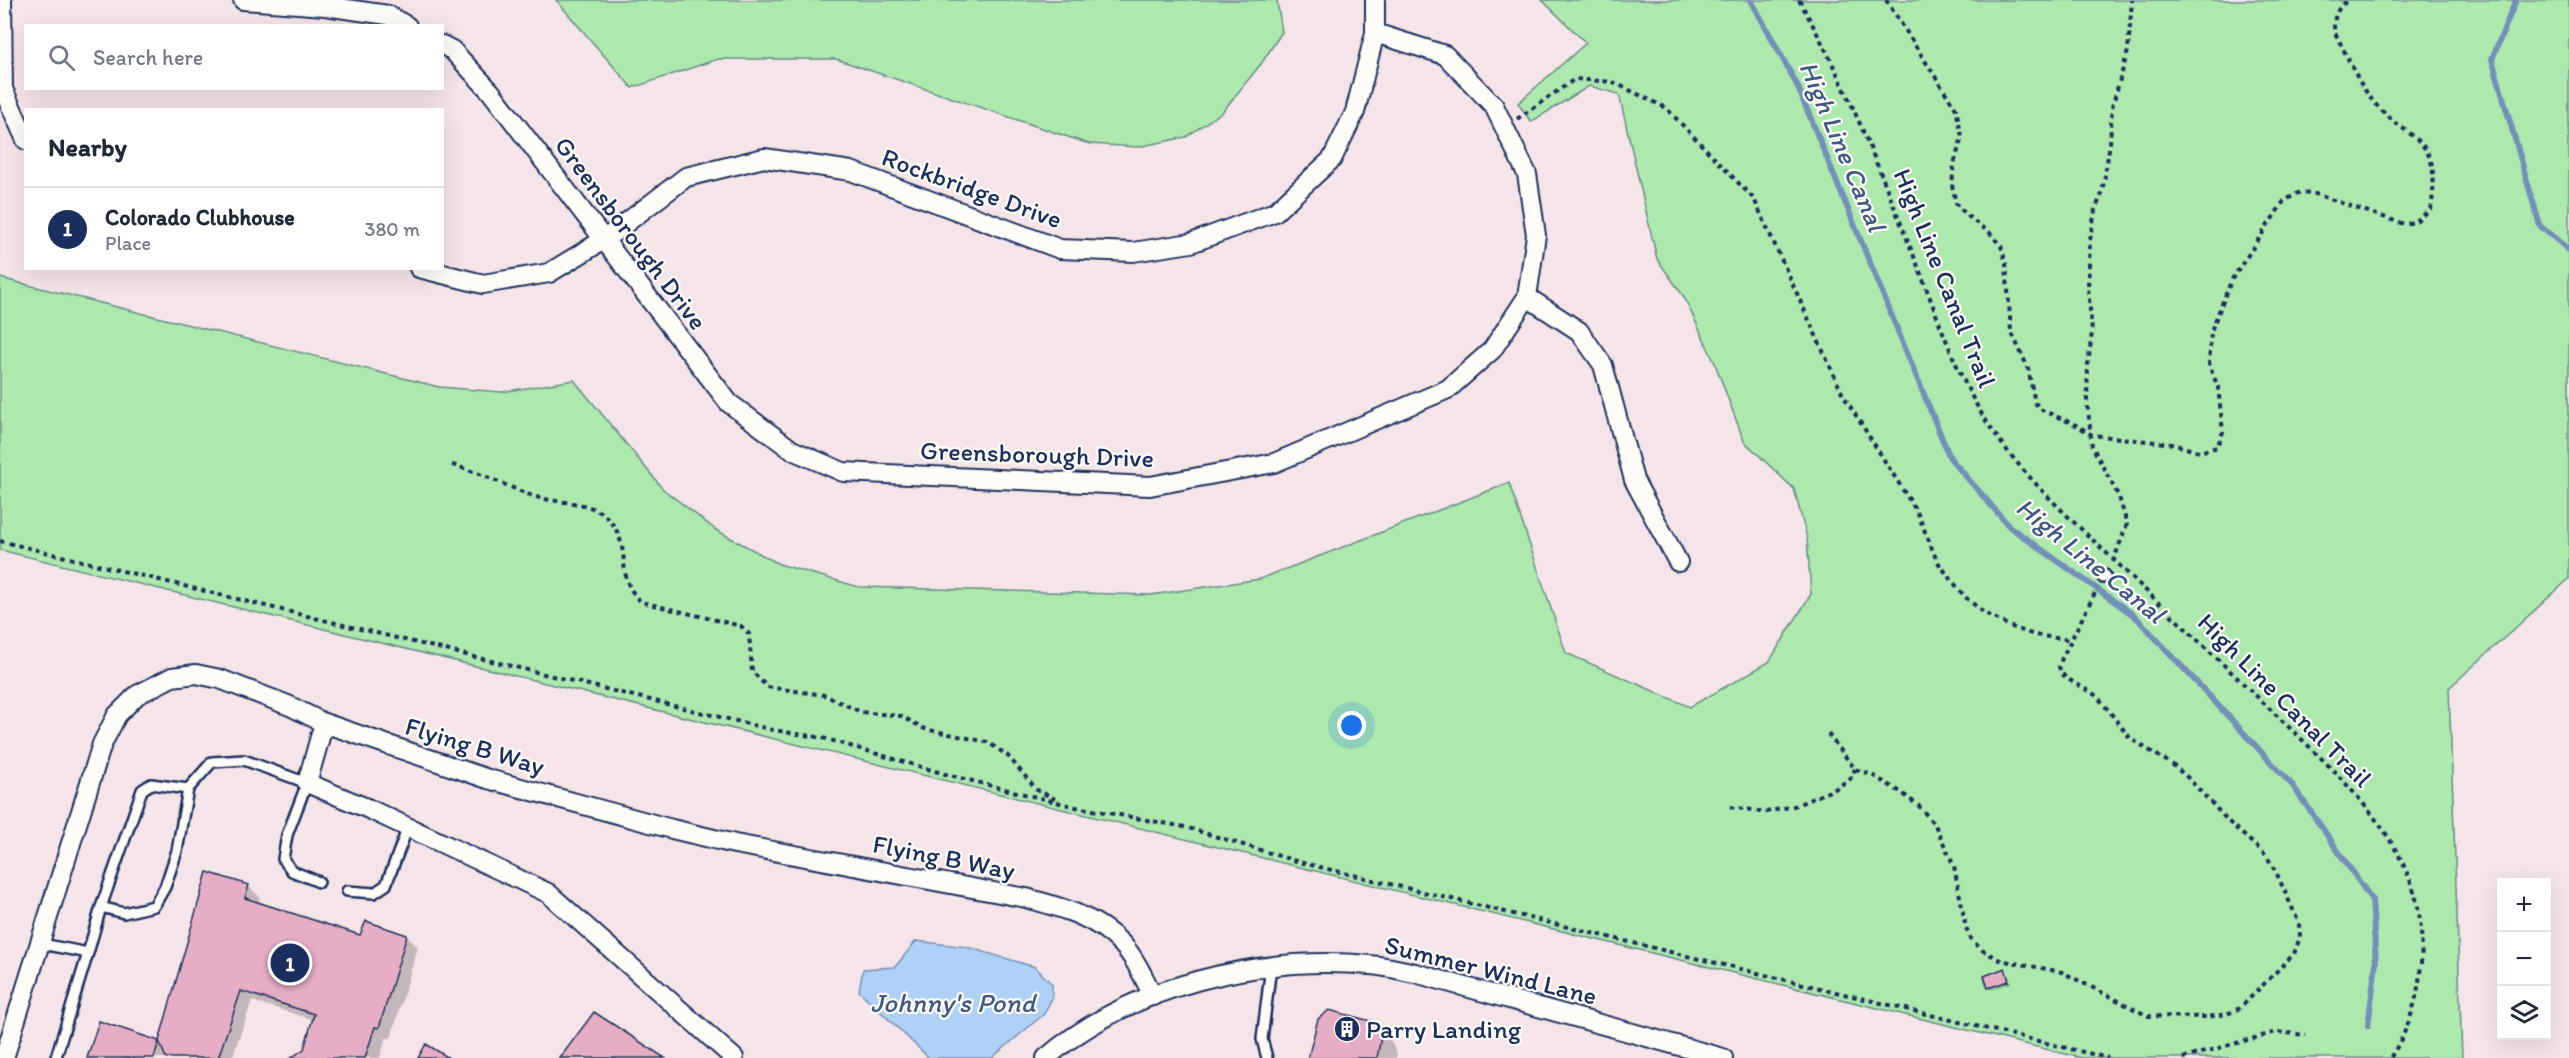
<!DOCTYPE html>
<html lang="en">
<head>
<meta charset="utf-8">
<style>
  :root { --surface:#fff; --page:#f2f2f3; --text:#1f2937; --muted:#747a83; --line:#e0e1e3; --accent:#1b2f5e }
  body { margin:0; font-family:Itim,sans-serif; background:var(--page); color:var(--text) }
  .controls { position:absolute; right:18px; bottom:18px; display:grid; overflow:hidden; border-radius:0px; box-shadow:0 6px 24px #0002 }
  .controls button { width:54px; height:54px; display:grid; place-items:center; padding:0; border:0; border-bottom:2px solid var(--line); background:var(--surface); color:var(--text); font:30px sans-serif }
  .you { position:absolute; left:1352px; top:726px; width:21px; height:21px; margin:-15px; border:4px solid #fff; border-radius:50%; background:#1a73e8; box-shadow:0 0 0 9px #1a73e833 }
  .badge { display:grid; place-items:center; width:39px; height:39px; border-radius:50%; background:var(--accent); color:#fff; font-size:20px; font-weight:700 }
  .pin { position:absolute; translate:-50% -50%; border:3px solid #fff; box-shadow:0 2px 6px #0006 }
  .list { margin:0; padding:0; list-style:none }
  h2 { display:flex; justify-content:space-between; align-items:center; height:78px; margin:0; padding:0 24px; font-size:26px }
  h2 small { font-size:20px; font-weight:400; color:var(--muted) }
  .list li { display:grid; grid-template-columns:39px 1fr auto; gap:18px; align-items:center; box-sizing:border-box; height:84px; padding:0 24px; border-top:2px solid var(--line) }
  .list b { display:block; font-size:22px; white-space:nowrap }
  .list p { margin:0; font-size:20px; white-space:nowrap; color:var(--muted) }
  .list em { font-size:20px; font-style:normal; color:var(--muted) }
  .icon { flex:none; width:33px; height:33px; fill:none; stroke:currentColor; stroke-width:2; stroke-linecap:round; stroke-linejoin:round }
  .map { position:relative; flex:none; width:2569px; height:1058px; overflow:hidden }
  .search { position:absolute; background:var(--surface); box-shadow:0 6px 24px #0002; left:24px; top:24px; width:420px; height:66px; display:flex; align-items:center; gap:15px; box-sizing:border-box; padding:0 21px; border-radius:0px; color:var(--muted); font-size:22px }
  .panel { position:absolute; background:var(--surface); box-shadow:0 6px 24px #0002; left:24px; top:108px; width:420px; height:162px; border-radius:0px }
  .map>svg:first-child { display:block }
  .green { fill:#ade8ad; stroke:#648c86; stroke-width:1.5 }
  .water { fill:#aed1f6; stroke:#7390b9; stroke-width:1.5 }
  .shadow { fill:#0003 }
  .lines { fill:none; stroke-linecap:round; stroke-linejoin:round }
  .stream { stroke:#7390b9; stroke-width:6 }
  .building { fill:#e5aec4; stroke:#1b2f5e; stroke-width:1.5 }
  .service-casing { stroke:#1b2f5e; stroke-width:14 }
  .minor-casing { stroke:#1b2f5e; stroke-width:22 }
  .path { stroke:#1b2f5e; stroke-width:4; stroke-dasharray:4.5 4.5; stroke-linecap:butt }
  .service { stroke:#fdfcf7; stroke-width:9 }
  .minor { stroke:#fdfcf7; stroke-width:18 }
  .labels { text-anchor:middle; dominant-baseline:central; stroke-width:4.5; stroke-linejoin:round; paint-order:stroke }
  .street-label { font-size:26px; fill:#1b2f5e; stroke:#fdfcf7 }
  .poi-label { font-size:26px; fill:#1b2f5e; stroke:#fdfcf7; text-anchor:start }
  .water-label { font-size:27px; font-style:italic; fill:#405884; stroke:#fdfcf7 }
</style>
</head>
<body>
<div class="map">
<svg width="2569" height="1058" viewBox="0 0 2569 1058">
  <rect width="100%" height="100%" fill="#f6e5e8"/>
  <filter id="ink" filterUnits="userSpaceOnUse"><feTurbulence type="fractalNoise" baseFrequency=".0167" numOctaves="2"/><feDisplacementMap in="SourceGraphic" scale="12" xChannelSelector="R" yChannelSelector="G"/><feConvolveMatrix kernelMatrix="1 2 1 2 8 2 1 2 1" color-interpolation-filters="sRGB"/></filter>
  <g filter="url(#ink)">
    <path class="green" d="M556,0H1277L1282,32L1261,64L1223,111L1186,137L1138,147L1089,144L836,59H718L632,88Z
      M1542,0H2569V579L2449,688L2462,1058H2082L0,550V278L439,387L502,392L574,380L663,489L716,530L779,564L859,587L1151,595L1260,579L1509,483L1566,653L1690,707L1769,662L1811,594L1807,538L1794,489L1744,441L1714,361L1684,297L1657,259L1619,94L1589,86L1531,122L1518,103L1586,43Z"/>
    <path class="water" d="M916,941L967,947L1035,967L1052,984V998L1044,1014L992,1058H929L859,991L863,969L895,967Z"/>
    <path class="shadow" d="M248,886L260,897L258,904L361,937L407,936L418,947L391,1038H386L380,1058H293L305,1049L314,1020L252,1001L232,1058H88L100,1023L160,1043Z
      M2005,970L2011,983L1991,990L1989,987Z
      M1373,1024L1391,1041L1397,1054L1396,1058H1310Z"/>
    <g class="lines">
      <path class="stream" d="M1751,0L1797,85L1950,458L2010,527L2135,616L2293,786L2372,900L2376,963L2368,1026
        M2516,0L2492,59L2540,226L2569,250"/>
    </g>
    <path class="building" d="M207,872L249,885L245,898L360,935L366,921L407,935L379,1028L375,1027L365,1058H291L304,1049L314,1014L241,991L218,1058H166L159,1041Z
      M2005,968L2009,981L1988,988L1984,976Z
      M1329,1010L1374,1022L1381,1037L1377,1058H1308L1318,1019Z
      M594,1012L665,1058H560Z
      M99,1021L159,1041L154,1058H87Z
      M426,1044L449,1058H418Z"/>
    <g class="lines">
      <g class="service-casing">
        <path id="service" d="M2103,578L2105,575
          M347,891L374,893L386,885L408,827
          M101,907L142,790L151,784L188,789
          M42,944L88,953L101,907L124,913L154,906L165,887L177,851L188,789L212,762L244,760L307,783L287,835L283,859L292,871L319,882
          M56,1057L88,953
          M1267,1058L1262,1039L1271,966"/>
      </g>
      <g class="minor-casing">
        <path id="minor" d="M2,0L3,89L26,140
          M243,0L325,6L388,15L407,26
          M442,45L452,50L491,92L729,403L792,450L843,472L1150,486L1274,463L1448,389L1492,350L1527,297L1536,235L1527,174L1494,106L1445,55L1375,33
          M419,268L483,284L549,273L605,239L686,177L764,158L851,171L1060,249L1133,252L1191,243L1275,212L1332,159L1355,112L1375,33V0
          M1527,297L1579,331L1603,365L1634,480L1678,562
          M324,723L307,783L369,809L548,893L734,1058
          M4,1058L102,744L117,715L137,695L172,677L196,674L220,679L290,706L324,723L488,779L672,829L735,844L1026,898C1060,907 1097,917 1122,944C1135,958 1144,978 1153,996
          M1046,1058C1131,985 1260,955 1370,965C1385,966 1400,970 1415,973L1723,1058"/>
      </g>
      <path class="path" d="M1799,0C1848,86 1882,177 1919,269C1941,326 1960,386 1997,437C2031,484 2074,522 2116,562C2168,612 2221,662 2273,712C2323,760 2385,814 2410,880C2431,934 2423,1011 2390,1058
        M1886,0L1956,109L1962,137L1954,164L1952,185L1956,204L1971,219L1989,232L2001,246L2006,264L2011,331L2028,368L2035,403L2042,410L2078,426L2092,435L2172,444L2200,452L2217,447L2223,432L2218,387L2209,365L2211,331L2232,279L2284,201L2298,193L2315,194L2404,224L2415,222L2431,209C2444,127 2403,145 2367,93C2354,74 2345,51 2334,31C2334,16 2336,9 2348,0
        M1517,119L1575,79L1613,82L1666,108L1754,199L1843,395L1917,512L1937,561L1950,578L1965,597L1983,612L2009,626L2034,635L2071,640
        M452,465C479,472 504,485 530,495C562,507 601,495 618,534C629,559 617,579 641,602L741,626L749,634L752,671L767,687L824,695L861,712L901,716L925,729L987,742L1007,755L1037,790L1055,799
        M0,541L773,730L823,738L945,774L1076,807L1185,827L1299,862L2108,1058
        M2113,562L2127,524L2119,497L2092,446L2087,400L2088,365L2092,332L2088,287L2090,240L2095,210L2102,194L2110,143L2112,107L2128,51L2132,0
        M1828,734L1855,769L1872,775L1899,791L1919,806L1935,825L1954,866L1966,928L1971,939L1982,950L2000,960L2062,972L2148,1016L2207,1017L2227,1014L2240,1008L2294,954L2300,937L2299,923L2276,872L2266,855L2230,823L2188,778L2173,765L2131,739L2097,696L2068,679L2062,674L2059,667L2062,658L2097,589
        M1730,807L1766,812L1794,806L1835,789L1850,779L1855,769
        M2183,1058L2276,1032L2306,1035"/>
      <use href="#service" class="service"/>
      <use href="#minor" class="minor"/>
    </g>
  </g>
  <defs>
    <g id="building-disc" transform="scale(1.35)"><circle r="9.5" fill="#1b2f5e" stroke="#fdfcf7"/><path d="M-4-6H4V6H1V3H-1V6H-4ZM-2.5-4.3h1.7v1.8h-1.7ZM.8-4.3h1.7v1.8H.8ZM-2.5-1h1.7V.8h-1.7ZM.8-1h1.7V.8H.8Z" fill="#fff"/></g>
  </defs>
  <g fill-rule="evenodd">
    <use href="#building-disc" x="1347" y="1029"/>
  </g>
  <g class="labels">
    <g class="street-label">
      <text transform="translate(972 188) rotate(20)">Rockbridge Drive</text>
      <text transform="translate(631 233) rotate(53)">Greensborough Drive</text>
      <text transform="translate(1945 278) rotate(68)">High Line Canal Trail</text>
      <text transform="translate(1037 454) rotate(2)">Greensborough Drive</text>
      <text transform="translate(2285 700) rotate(45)">High Line Canal Trail</text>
      <text transform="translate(475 746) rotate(17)">Flying B Way</text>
      <text transform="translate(944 857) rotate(11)">Flying B Way</text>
      <text transform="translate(1491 970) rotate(14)">Summer Wind Lane</text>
    </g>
    <g class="poi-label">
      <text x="1366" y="1029">Parry Landing</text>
    </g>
    <g class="water-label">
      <text transform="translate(1843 146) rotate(67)">High Line Canal</text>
      <text transform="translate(2091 560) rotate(39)">High Line Canal</text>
      <text x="953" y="1002">Johnny's Pond</text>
    </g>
  </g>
</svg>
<div class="controls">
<button>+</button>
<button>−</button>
<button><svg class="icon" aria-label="layers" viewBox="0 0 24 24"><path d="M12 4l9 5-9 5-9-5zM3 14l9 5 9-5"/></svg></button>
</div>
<div class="you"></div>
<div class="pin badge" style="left:290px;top:963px">1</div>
<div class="search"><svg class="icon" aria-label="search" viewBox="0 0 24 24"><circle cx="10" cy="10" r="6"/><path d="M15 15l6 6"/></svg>Search here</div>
<section class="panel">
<h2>Nearby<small></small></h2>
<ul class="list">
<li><span class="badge">1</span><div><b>Colorado Clubhouse</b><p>Place</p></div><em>380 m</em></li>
</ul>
</section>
</div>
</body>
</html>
